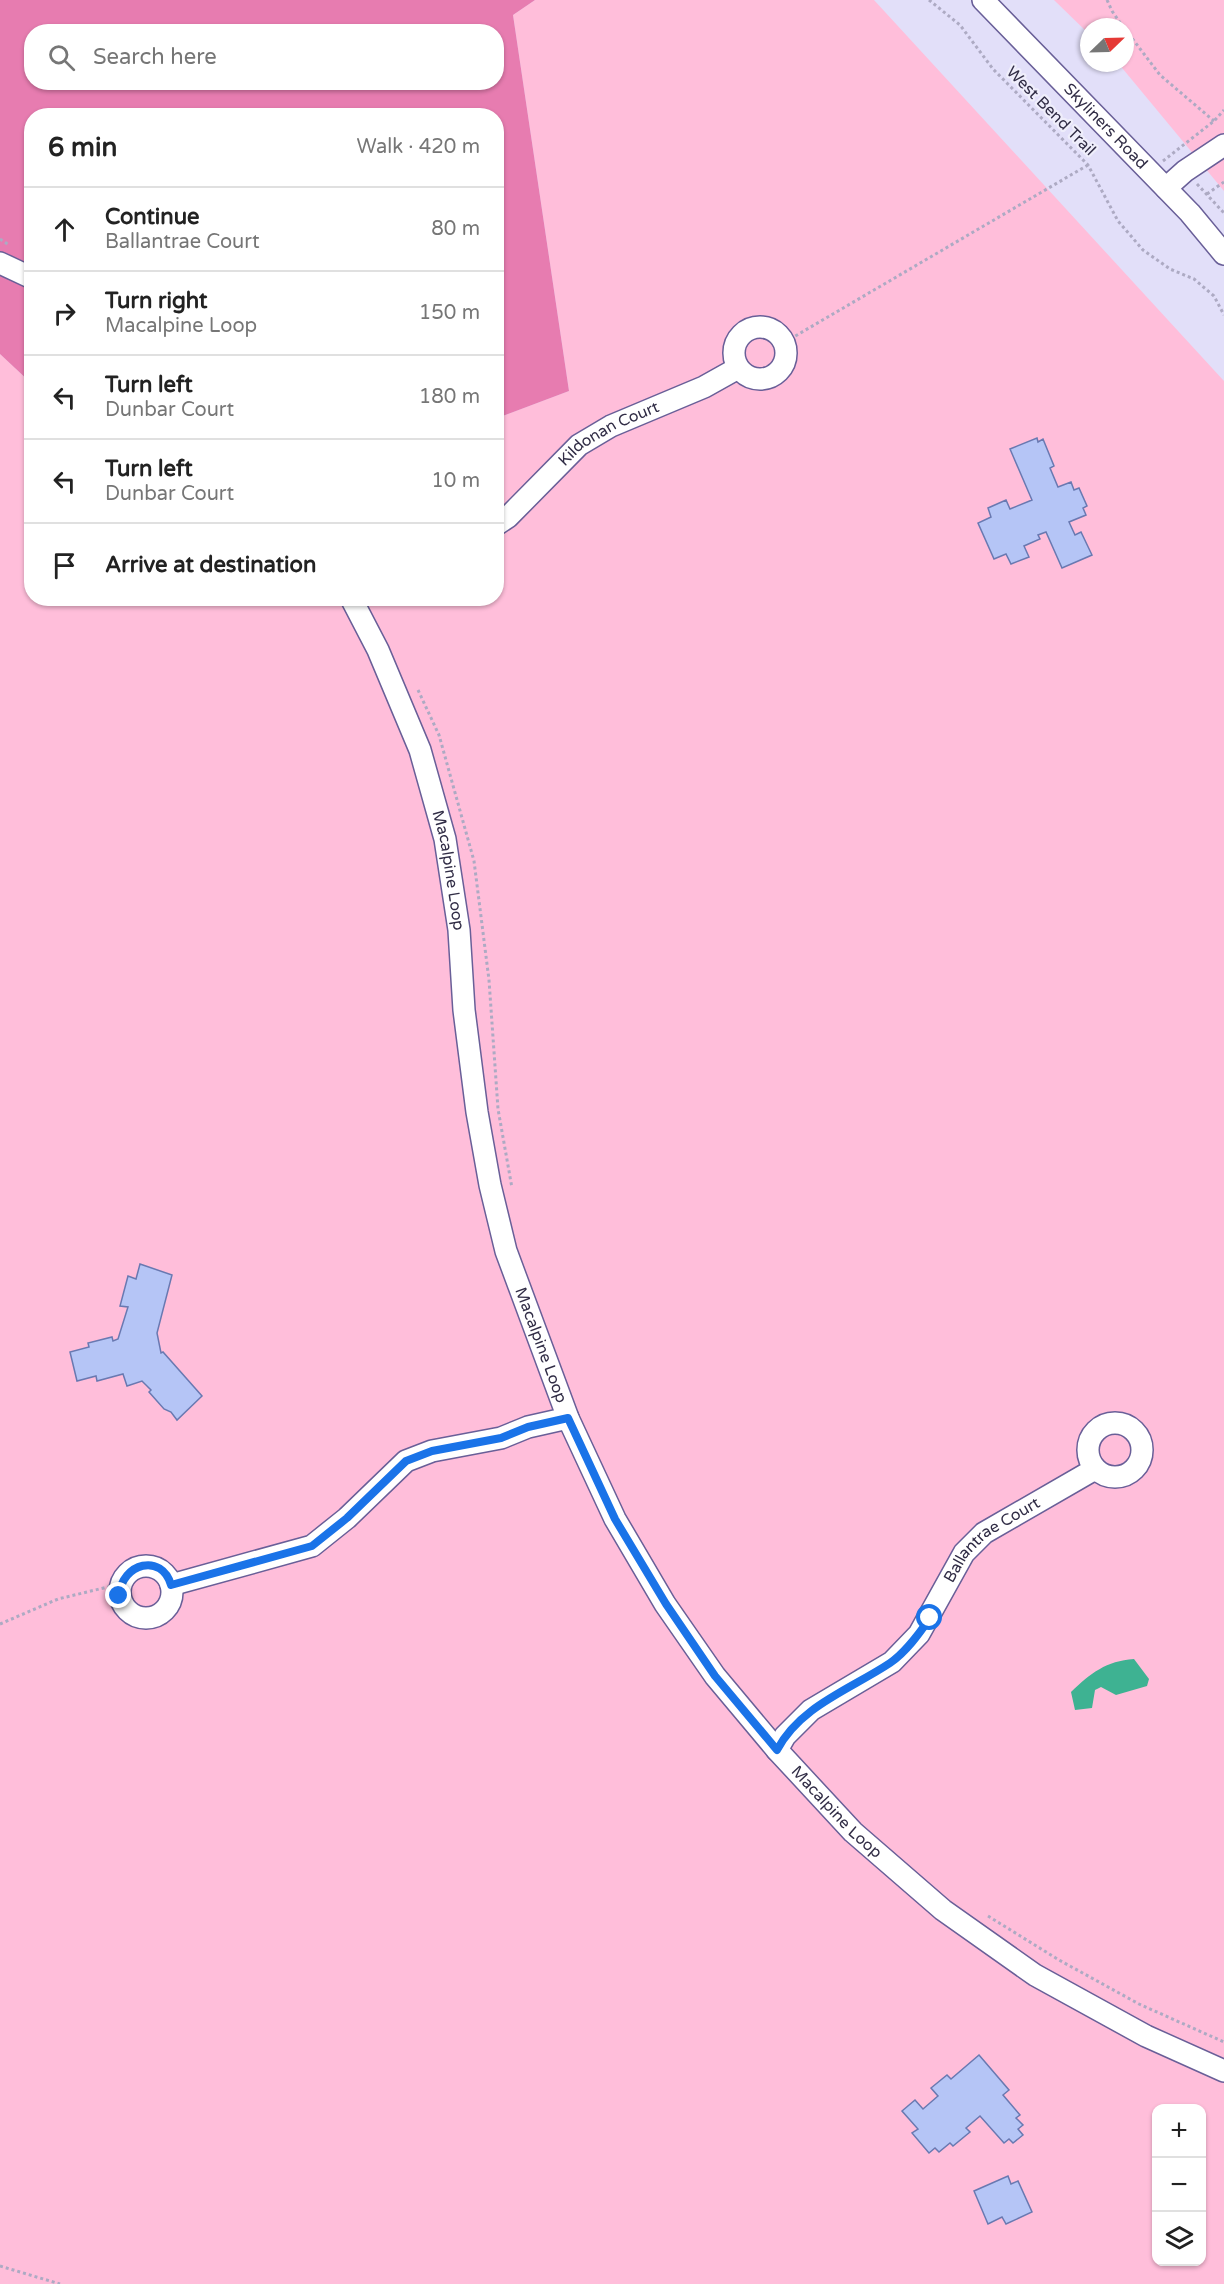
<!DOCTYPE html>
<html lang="en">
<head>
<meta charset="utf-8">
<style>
  :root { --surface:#fff; --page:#f2f2f2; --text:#222; --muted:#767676; --line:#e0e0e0 }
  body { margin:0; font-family:"Varela Round",sans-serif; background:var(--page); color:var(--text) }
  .controls { position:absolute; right:18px; bottom:18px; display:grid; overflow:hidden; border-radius:12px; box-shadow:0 2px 4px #0004 }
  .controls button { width:54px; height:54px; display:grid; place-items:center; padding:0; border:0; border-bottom:2px solid var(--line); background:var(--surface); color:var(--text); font:30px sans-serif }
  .compass { position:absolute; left:1080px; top:18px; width:54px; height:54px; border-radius:50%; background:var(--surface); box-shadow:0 2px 4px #0004; rotate:67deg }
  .stop { position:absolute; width:18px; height:18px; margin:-14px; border:4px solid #1a73e8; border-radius:50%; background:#fff }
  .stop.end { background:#1a73e8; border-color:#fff; box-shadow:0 2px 6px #0008 }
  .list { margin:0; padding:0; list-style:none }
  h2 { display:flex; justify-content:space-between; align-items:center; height:78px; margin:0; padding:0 24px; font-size:26px }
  h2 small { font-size:20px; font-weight:400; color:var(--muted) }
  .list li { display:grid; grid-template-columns:39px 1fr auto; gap:18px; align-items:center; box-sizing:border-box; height:84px; padding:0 24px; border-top:2px solid var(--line) }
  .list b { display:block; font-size:22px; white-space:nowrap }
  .list p { margin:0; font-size:20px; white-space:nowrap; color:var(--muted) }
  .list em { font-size:20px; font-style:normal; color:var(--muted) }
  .icon { flex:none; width:33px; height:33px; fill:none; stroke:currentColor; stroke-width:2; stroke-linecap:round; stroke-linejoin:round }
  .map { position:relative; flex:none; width:1224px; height:2284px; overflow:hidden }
  .search { position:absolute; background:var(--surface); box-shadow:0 2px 4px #0004; left:24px; top:24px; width:480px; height:66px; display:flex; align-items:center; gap:15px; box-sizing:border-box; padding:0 21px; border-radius:24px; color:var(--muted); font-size:22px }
  .panel { position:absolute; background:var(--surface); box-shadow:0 2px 4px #0004; left:24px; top:108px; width:480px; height:498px; border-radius:24px }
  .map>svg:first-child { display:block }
  .green { fill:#ffbeda; fill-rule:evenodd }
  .forest { fill:#e77cb0; fill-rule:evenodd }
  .water { fill:#3eb292 }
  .building { fill:#b5c5f6; stroke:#6979b1; stroke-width:1.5 }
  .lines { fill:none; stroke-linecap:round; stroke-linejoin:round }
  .minor-casing { stroke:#695f98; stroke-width:24 }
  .path { stroke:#adaac3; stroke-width:3; stroke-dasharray:3 3; stroke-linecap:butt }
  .minor { stroke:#fff; stroke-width:21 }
  .route { stroke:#1a73e8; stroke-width:8 }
  .labels { text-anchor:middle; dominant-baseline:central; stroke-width:4.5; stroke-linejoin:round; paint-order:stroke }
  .street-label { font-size:16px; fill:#312d46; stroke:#efeefb }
</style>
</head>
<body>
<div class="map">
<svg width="1224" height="2284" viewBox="0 0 1224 2284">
  <rect width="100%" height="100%" fill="#e2dff9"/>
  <path class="green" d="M535,0H874L1224,381V2284H0V354L31,383L32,598H496L497,418L569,391L513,15ZM1156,2108H1202V2262H1156Z
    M1054,0H1224V191L1118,63H1125V27H1089V34Z"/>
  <path class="forest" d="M0,0H535L513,15L569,391L497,418L496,116H32L31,383L0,354ZM32,32H496V82H32Z"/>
  <path class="water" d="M1134,1659L1149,1679L1147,1686L1116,1695L1101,1687L1095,1690L1092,1708L1075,1710L1071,1692C1091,1673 1106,1661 1134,1659Z"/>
  <path class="building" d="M1037,438L1038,442L1043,439L1054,466L1050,468L1058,487L1071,482L1074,490L1079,488L1087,506L1083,508L1086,515L1069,522L1075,535L1081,532L1092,555L1062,568L1046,532L1038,535L1040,539L1024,546L1029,557L1011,564L1006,554L994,559L978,523L991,517L988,508L1006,500L1010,509L1032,500L1010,449Z
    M140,1264L172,1275L157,1333L161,1353L163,1352L202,1396L177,1420L171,1412L164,1409L149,1392L151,1390L142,1381L127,1386L123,1374L97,1381L96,1376L77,1381L70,1352L89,1347L88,1343L112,1337L113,1341L118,1339L128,1307L120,1306L128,1276L136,1279Z
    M979,2055L1009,2090L1003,2095L1020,2115L1016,2118L1023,2125L1018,2129L1023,2135L1013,2143L1009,2139L1004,2143L980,2116L966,2128L970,2132L953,2146L950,2143L939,2152L935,2148L929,2153L912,2133L918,2129L902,2111L915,2100L923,2109L938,2096L931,2088L947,2075L951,2079Z
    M1008,2176L1011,2184L1018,2181L1032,2212L1006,2224L1002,2217L988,2224L974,2191Z"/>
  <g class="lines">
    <g class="minor-casing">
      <g id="minor">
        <path id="s1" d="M983,0L1190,213L1224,254"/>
        <path d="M1166,188L1185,171L1224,145"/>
        <path d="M0,263L32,278"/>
        <circle cx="760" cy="353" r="26"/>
        <path id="s2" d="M496,525L508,517L579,445L611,426L704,387L738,368"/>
        <path id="s3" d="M351,598L378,650L420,750L445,839L459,930L464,1010L477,1112L490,1185L506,1251L568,1418L615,1519L665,1604L715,1676L777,1750L853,1832L943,1910L1035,1975L1146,2036L1224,2071"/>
        <circle cx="1115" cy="1450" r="27"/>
        <circle cx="146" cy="1592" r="26"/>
        <path d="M171,1585L312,1546L347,1518L406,1461L432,1451L501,1438L528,1427L568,1418"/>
        <path id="s4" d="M777,1750L785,1736L811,1710L892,1662L919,1634L964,1553L984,1533L1095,1469"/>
      </g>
    </g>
    <path class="path" d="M929,0L960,25L993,69L1088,165L1118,221L1143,250L1170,269L1194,279L1214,296L1224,315
      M1107,0L1112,11L1123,27
      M1125,29L1160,75L1214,121
      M1163,161L1214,121L1224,110
      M1197,184L1224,213
      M1207,194L1224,182
      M0,239L9,245
      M785,342L1088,165
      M418,690L439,735L474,861L489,980L498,1109L512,1188
      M0,1624L58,1599L120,1584
      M988,1916L1059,1960L1139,2004L1224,2042
      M0,2266L60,2284"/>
    <use href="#minor" class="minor"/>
  </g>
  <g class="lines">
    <path class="route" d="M119,1596C122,1562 162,1553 171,1585L312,1546L347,1518L406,1461L432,1451L501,1438L528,1427L568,1418L615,1519L666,1604L715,1676L777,1750C800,1706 851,1689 890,1663C906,1652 919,1634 930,1618"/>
  </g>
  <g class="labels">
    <g class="street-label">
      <text transform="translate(1051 111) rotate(45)">West Bend Trail</text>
      <text stroke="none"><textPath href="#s1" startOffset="176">Skyliners Road</textPath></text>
      <text stroke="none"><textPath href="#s2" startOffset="147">Kildonan Court</textPath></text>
      <text stroke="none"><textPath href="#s3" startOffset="291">Macalpine Loop</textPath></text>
      <text stroke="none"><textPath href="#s3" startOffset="777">Macalpine Loop</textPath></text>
      <text stroke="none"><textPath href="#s4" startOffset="308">Ballantrae Court</textPath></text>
      <text stroke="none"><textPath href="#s3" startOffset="1335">Macalpine Loop</textPath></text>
    </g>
  </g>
</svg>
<div class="controls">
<button>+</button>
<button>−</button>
<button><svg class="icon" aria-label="layers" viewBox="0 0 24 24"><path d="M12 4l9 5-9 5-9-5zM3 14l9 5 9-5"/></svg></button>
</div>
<svg class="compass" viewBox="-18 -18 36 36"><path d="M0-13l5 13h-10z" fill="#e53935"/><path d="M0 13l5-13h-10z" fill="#767676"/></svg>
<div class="stop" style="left:930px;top:1618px"></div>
<div class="stop end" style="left:119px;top:1596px"></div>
<div class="search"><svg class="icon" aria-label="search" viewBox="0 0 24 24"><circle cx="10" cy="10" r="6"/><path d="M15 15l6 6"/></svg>Search here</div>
<section class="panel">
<h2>6 min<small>Walk · 420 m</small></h2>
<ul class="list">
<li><svg class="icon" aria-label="ahead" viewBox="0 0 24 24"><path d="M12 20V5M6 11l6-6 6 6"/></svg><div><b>Continue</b><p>Ballantrae Court</p></div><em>80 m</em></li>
<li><svg class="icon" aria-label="right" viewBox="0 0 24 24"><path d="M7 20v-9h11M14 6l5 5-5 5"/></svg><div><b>Turn right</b><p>Macalpine Loop</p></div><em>150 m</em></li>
<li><svg class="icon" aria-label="left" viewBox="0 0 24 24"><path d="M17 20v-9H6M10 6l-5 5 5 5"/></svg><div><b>Turn left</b><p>Dunbar Court</p></div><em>180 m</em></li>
<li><svg class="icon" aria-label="left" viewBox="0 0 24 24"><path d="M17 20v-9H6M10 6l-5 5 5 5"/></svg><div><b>Turn left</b><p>Dunbar Court</p></div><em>10 m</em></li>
<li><svg class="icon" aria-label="arrive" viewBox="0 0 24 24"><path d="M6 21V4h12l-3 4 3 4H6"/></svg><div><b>Arrive at destination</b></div></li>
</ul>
</section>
</div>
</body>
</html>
